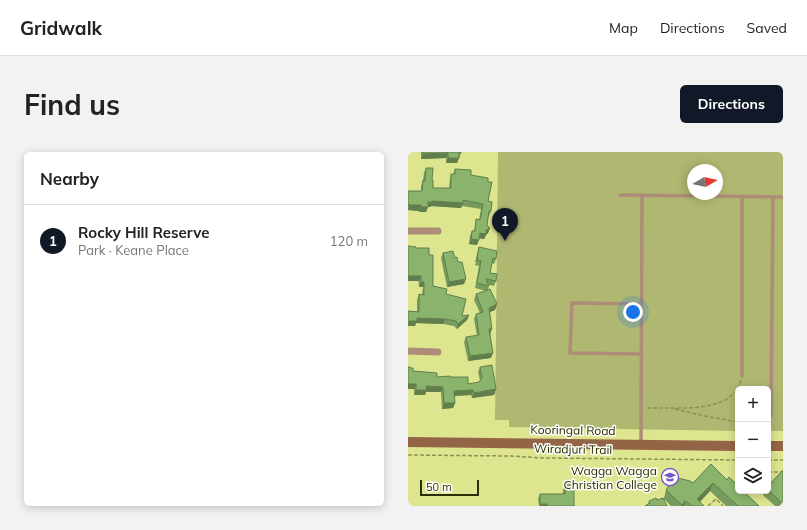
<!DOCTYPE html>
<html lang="en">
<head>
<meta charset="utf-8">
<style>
  :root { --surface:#fff; --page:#f2f2f2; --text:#222; --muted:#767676; --line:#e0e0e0; --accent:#111827 }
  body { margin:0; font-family:Mulish,sans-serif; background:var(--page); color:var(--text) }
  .controls { position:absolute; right:12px; bottom:12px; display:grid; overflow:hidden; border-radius:6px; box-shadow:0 2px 10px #0003 }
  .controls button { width:36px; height:36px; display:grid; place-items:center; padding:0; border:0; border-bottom:1px solid var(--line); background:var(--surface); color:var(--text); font:20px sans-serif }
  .compass { position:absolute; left:279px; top:12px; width:36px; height:36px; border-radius:50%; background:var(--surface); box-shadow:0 2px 10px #0003; rotate:81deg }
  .scale { position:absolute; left:12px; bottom:10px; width:59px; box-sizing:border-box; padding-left:4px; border:2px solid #2b2d09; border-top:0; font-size:11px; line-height:14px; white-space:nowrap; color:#2b2d09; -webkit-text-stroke:3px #fefff7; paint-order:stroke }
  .you { position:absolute; left:225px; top:160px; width:14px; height:14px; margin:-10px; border:3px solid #fff; border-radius:50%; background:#1a73e8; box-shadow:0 0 0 6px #1a73e833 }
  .badge { display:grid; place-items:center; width:26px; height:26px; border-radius:50%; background:var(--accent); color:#fff; font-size:13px; font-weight:700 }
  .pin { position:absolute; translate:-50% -33px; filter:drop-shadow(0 1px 2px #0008) }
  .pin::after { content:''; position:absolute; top:21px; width:14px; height:12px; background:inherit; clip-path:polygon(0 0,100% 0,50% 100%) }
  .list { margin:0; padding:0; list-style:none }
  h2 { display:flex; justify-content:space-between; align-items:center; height:52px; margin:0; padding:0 16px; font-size:17px }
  h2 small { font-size:13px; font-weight:400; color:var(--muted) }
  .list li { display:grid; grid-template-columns:26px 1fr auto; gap:12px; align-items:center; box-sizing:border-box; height:72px; padding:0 16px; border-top:1px solid var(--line) }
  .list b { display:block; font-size:15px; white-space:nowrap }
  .list p { margin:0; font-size:13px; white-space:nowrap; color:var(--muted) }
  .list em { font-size:13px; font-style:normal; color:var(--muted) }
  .icon { flex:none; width:22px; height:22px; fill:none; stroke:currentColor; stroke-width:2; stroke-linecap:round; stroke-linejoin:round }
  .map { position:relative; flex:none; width:375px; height:354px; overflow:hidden; border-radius:6px }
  header { display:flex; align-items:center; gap:24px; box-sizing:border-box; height:56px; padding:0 20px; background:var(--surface); border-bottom:1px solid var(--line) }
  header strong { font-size:19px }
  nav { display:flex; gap:22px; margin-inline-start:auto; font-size:14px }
  .intro { display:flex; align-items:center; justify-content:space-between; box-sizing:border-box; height:96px; padding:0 24px }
  h1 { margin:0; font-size:28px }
  .button { padding:10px 18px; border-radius:6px; background:var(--accent); color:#fff; font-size:14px; font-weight:700 }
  main { display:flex; gap:24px; padding:0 24px }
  aside { flex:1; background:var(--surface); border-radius:6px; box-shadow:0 2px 10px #0003 }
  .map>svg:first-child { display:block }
  .green { fill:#b0b771; fill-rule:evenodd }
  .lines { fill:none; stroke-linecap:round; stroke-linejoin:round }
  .path { stroke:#8d9252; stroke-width:1.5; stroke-dasharray:4 2; stroke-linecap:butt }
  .service { stroke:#ad8c78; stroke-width:3.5 }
  .minor { stroke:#ad8c78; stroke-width:7 }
  .secondary { stroke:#946446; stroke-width:10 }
  .wall { fill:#779b5d }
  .shaded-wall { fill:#617e4c }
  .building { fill:#8ab46c; stroke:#617e4c }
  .labels { text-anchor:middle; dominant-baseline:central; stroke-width:3; stroke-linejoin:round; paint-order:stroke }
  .street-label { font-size:12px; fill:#2b2d09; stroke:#fefff7 }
  .poi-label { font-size:12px; fill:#2b2d09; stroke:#fefff7; text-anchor:end }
</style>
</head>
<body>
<header>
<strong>Gridwalk</strong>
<nav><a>Map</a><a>Directions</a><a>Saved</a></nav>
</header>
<div class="intro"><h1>Find us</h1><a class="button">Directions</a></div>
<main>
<aside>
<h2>Nearby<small></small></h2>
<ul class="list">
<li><span class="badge">1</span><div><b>Rocky Hill Reserve</b><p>Park · Keane Place</p></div><em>120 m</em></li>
</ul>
</aside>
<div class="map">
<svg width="375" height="354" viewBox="0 0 375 354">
  <rect width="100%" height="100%" fill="#dde58f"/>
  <path class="green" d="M90,0H375V279H360V237H330V279L101,275V268H87ZM285,18H309V42H285Z"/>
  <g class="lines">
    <path class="path" d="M239,256C266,255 325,263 333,228
      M267,257L297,264L330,270
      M0,303L102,304L136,306L330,308
      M360,308H375
      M360,320H375
      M300,354L308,347L315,354"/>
    <path class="service" d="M212,43L375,45
      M234,202L162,201L164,151L234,152
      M334,224V44
      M361,267L363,263L365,45
      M233,291L234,43"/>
    <path class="minor" d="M0,79H30
      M0,199L30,200"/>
    <path class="secondary" d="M0,290L330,294
      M360,294H375"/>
  </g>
  <path class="wall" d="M13,0H53V1L49,11H38V6L13,7Z
    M18,16L24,28L25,36H41L42,27L43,22H45L47,17L63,23L80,30V49L83,59L81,64H80L79,73L82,76L80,81L78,83L76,87L71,86L69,93L61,92L62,84L64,79H66L68,67L71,68L73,57L54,54L53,56L23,54V55H20L18,60H11V59L0,58V39H13V34L15,28L16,21Z
    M71,95L88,107L86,112L84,111L82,121L88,129L86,134L81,133L80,138L89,152L87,158L82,160L83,206L60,209L56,190L58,185L69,184L66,167L68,162L72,161L66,148L68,142L78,139L67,136L71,114L67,113L68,110H67Z
    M8,96L21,103L25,134L38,142L54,164L61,163L59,168L49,177L46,174L35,172L8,171L7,174H0V159H9V148L11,142H14L15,135H11Z
    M35,101L47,106L56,132L39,135L33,106Z
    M0,215L5,219L29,225H42L60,232L71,230L72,229L70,220L72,215L88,237L86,243L64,246L63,243L46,244L47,251L45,256L34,257L33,240H18L17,243H6V237H0Z
    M375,318V354H367L355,343L357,339H360V334Z
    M319,328L351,354H318L302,339L292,350L296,354H263L256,347L240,352L241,349L249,348L256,346L258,338L285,331Z
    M157,332L166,354H131L130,347L132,342H155V338Z"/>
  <path class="shaded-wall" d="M40,1L38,6L13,7L15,2Z
    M40,6H51L49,11H38Z
    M24,49L55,51L53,56L23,54V55H20L18,60H11L13,55L20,50Z
    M1,53H13L11,59L0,58Z
    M82,76L80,81L78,83L76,87L70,86L72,81Z
    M63,87L71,88L69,93L61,92Z
    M0,124H13L11,129H0Z
    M58,127L56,132L39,135L41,130Z
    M13,130H16L15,135H11Z
    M89,152L87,158L79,161L81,156Z
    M61,163L59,168L49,177L50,172Z
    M9,166L37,167L35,172L8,171L7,174H0L1,169Z
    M81,177H84L82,182H79Z
    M85,201L83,206L60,209L62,204Z
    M0,232H8L6,237H0Z
    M18,234L35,235L33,240H18L17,243H6L8,238Z
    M88,237L86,243L64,246L66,241Z
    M65,238L63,243L44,244L46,239Z
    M36,251H47L45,256L34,257Z
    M305,331L302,339L288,354L289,347Z
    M277,349L276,354H273L274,353Z
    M132,352H139V354H132Z"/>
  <path class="building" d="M15,0H53V1H51V6H40V1L15,2Z
    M18,16H25L24,28H25V36H43V22H47V17L63,18V23L80,26V30H84L80,49L84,50L83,59H81L79,73L82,76L78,78V82L72,81L71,88L63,87L64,79H67L68,67L72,68L75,52L55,48V51L24,49V50H20V55H13V53H1V52H0V39H14L15,28L17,29Z
    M0,94L8,95V96H21V103H25V134L39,137L38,142L58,147L54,164L61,163L50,172L48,169L37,167L9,166V169H1V172H0V159L11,160V142L16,143V130H13V124H0Z
    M71,95L89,99L88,107L85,106L82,121L89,122L88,129L78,127L81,134L69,131L73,109L69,108L70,105H69Z
    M45,99L47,106L49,105L50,110H54L58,127L41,130L35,101Z
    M82,137L89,152L81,156L84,177H81L85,201L62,204L58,185L71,183L68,162L75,160L68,142Z
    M84,213L88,237L66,241L65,238L46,239L47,251H36L35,235L18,234L19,238H8V232H0V215H2V216H5V219L29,221V225L42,224V225H60V232L71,230L74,226L72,215Z
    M303,312L319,328L321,325L330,334V339H335L351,354H330L305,331L289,347L296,354H284L277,349L274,353L258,338L266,325L282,329L285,331Z
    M375,318V354H371L370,353L373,350L360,338V334Z
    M157,332H166V354H139V352H132V342H157Z
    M248,346L249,348L255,346L259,354H237L242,351L241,349Z"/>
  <defs>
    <g id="school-ring" transform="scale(0.9)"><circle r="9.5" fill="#fefff7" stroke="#7854ce" stroke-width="1.5"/><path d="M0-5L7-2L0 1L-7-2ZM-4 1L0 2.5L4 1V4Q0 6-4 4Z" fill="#7854ce"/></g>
  </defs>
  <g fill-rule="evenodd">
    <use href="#school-ring" x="262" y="325"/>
  </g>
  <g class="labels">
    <g class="street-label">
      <text transform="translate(165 278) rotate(1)">Kooringal Road</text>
      <text transform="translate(165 297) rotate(1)">Wiradjuri Trail</text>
    </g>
    <g class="poi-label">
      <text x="249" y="318">Wagga Wagga<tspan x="249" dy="14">Christian College</tspan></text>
    </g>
  </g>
</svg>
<div class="controls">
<button>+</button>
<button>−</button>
<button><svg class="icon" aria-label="layers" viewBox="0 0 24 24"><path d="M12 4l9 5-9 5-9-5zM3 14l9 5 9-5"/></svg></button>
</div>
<svg class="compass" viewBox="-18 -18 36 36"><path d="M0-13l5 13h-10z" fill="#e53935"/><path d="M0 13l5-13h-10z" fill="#767676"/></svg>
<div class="scale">50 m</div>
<div class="you"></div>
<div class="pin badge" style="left:97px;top:89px">1</div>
</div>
</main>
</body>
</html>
